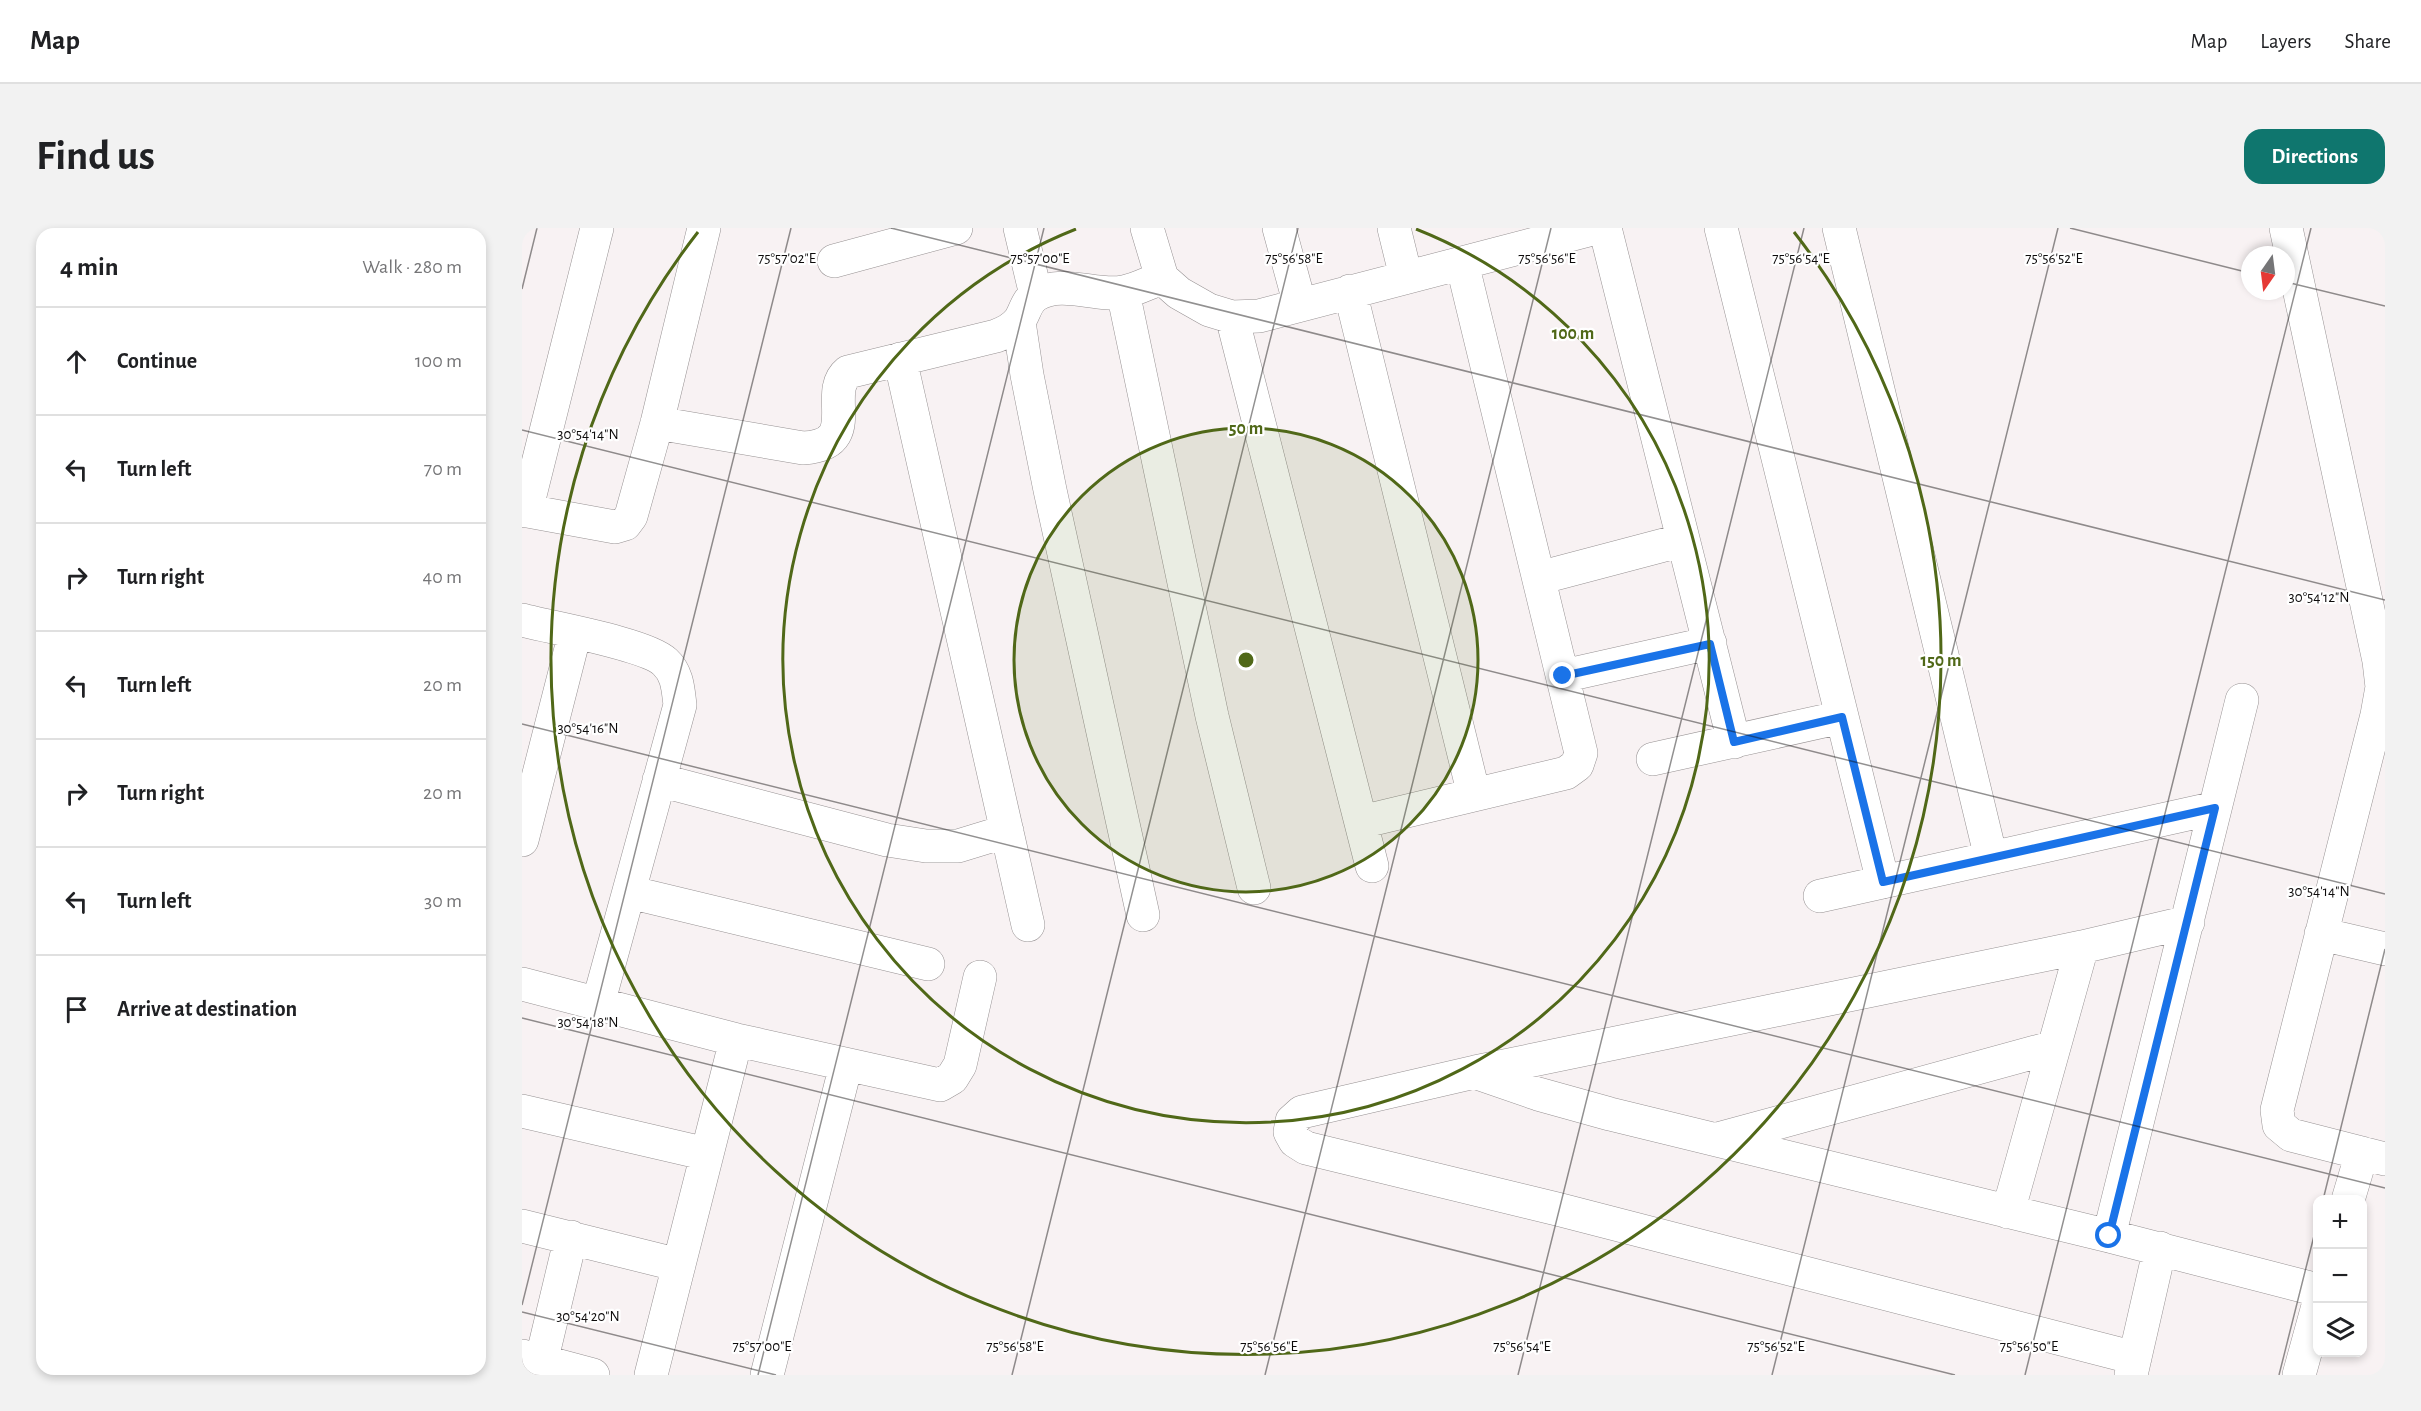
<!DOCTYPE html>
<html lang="en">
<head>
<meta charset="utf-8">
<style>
  :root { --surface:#fff; --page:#f2f2f2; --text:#202124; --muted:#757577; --line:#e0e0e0; --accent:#0f766e }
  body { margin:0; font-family:"Alegreya Sans",sans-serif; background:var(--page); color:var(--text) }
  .controls { position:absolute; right:18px; bottom:18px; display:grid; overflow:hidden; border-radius:12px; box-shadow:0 3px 9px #0003 }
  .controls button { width:54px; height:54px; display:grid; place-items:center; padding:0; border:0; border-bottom:2px solid var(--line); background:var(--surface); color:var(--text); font:30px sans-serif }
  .compass { position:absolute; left:1719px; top:18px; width:54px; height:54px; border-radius:50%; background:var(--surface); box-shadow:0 3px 9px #0003; rotate:194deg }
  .stop { position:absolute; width:18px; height:18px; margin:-14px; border:4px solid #1a73e8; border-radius:50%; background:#fff }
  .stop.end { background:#1a73e8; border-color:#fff; box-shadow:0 2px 6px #0008 }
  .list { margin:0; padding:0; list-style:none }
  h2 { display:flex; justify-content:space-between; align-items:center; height:78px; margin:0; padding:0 24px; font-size:26px }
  h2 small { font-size:20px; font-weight:400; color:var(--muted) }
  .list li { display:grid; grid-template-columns:39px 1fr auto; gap:18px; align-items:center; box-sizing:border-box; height:108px; padding:0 24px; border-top:2px solid var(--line) }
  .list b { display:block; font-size:22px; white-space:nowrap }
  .list em { font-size:20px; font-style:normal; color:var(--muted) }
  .icon { flex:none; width:33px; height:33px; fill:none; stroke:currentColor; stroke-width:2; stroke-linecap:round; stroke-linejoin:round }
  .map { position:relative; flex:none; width:1863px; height:1147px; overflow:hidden; border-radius:18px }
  header { display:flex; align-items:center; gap:36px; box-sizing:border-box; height:84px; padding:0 30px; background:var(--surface); border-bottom:2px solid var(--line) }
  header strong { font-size:28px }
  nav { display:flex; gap:33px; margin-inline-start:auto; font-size:21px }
  .intro { display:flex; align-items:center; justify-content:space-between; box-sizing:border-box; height:144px; padding:0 36px }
  h1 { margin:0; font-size:42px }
  .button { padding:15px 27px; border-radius:18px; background:var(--accent); color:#fff; font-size:21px; font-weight:700 }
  main { display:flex; gap:36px; padding:0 36px }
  aside { flex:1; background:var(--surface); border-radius:18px; box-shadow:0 3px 9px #0003 }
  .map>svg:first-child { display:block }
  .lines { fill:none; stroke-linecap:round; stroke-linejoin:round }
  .street-casing { stroke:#979293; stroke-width:34 }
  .street { stroke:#fff; stroke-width:33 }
  .route { stroke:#1a73e8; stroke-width:8 }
  .ticks { fill:none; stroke:#0d0b0b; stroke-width:1.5; stroke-opacity:0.45 }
  .ring { fill:none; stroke:#506818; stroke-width:3 }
  .ticks-label { font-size:15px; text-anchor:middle; fill:#0d0b0b; stroke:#fff; stroke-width:4.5; stroke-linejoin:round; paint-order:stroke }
  .centre { fill:#506818; stroke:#fff; stroke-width:3 }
  .ring-label { font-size:18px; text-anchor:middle; font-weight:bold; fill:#506818; stroke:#fff; stroke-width:4.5; stroke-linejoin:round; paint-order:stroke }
</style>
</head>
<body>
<header>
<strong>Map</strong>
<nav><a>Map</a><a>Layers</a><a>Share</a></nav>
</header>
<div class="intro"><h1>Find us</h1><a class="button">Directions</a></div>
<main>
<aside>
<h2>4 min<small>Walk · 280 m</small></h2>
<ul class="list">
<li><svg class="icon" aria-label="ahead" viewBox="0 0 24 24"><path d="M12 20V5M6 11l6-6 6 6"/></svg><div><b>Continue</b></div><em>100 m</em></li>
<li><svg class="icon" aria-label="left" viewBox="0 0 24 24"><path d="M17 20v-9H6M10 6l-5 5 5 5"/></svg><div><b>Turn left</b></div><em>70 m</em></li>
<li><svg class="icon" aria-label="right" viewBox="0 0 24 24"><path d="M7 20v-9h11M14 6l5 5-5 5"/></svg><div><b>Turn right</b></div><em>40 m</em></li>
<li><svg class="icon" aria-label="left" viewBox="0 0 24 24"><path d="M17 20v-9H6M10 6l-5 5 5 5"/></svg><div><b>Turn left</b></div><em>20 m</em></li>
<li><svg class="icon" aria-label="right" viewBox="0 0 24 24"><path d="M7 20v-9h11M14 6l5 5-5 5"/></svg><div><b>Turn right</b></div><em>20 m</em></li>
<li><svg class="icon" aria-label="left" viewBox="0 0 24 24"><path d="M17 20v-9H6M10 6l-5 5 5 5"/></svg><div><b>Turn left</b></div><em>30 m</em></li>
<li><svg class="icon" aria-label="arrive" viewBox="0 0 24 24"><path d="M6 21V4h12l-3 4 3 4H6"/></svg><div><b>Arrive at destination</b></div></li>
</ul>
</aside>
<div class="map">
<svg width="1863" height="1147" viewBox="0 0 1863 1147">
  <rect width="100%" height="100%" fill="#f8f2f3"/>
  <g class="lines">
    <g class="street-casing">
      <path id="street" d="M498,0L514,67
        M625,0L640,50L657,65L687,82L710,89L737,88L1074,0
        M757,0L778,77
        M872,0L884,49
        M1083,0L1212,514
        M1199,0L1361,654
        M1317,0L1469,630
        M1764,0L1857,433L1860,459L1855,487L1755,882L1757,897L1769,907L1863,931
        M312,33L434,0
        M828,63L952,567
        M601,64L690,488L732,660
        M710,89L850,638
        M497,94L505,147L528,262L621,687
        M378,131L506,697
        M135,195L281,220C342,217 300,165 326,144L474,108C482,105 491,101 497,93C503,85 504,73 514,67C540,51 574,69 601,64C614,62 628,54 640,50
        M0,282L93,299L103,296L109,288L135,195L182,0
        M4,283L75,0
        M1017,350L1161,312
        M0,392C30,400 124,416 143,434C156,446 156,462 158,477L76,776
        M1041,448L1188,415
        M1131,531L1320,489
        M137,552L365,612L404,618H436L485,603
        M839,594L1044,545L1055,537L1059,525L940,35
        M0,612L53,405
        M107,664L406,736
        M1298,668L1693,580
        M1799,706L1863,721
        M0,756L215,812L418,857L430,850L438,837L458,749
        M955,845L1016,866L1088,886L1587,1008L1796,1062
        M0,883L185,926
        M1196,911L1532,819
        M1826,972L1840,925
        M1486,984L1560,719
        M0,998L157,1037
        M1587,1008L1720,472
        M0,1128L71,1147
        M1613,1130L1035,981L784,920L773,913L768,904L770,893L780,884L953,844L1560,719L1666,694
        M16,1147L49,1009
        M129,1147L214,812
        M245,1147L324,837
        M1609,1147L1638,1020
        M1777,1147L1796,1078"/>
    </g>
    <use href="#street" class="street"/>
  </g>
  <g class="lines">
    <path class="route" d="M1041,448L1188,416L1212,514L1320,489L1361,654L1693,580L1587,1008"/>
  </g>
  <path class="ticks" d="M369,0L1863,372M1548,0L1728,45M1764,54L1863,78M0,61L15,0M0,202L1863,666M0,496L1863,960M0,790L1433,1147M1801,972L1863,721M0,1077L269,0M0,1084L254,1147M236,1147L522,0M490,1147L776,0M743,1147L1029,0M996,1147L1282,0M1250,1147L1536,0M1503,1147L1789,0M1757,1147L1796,992"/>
  <circle cx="724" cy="432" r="232" fill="#506818" fill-opacity=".12"/>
  <g class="ring">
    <circle cx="724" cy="432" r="232"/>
    <path d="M894 1A463 463 0 1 1 554 1"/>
    <path d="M1272 4A695 695 0 1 1 176 4"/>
  </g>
  <g class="ticks-label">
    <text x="265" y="35">75°57'02"E</text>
    <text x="518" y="35">75°57'00"E</text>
    <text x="772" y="35">75°56'58"E</text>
    <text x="1025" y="35">75°56'56"E</text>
    <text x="1279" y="35">75°56'54"E</text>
    <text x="1532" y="35">75°56'52"E</text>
    <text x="66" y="211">30°54'14"N</text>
    <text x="1797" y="374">30°54'12"N</text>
    <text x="66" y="505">30°54'16"N</text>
    <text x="1797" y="668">30°54'14"N</text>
    <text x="66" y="799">30°54'18"N</text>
    <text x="66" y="1093">30°54'20"N</text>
    <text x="240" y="1123">75°57'00"E</text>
    <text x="493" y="1123">75°56'58"E</text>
    <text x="747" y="1123">75°56'56"E</text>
    <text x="1000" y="1123">75°56'54"E</text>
    <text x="1254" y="1123">75°56'52"E</text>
    <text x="1507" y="1123">75°56'50"E</text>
  </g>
  <circle cx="724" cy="432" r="9" class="centre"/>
  <g class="ring-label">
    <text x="1051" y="111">100 m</text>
    <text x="724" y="206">50 m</text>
    <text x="1419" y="438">150 m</text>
  </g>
</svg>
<div class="controls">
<button>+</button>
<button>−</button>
<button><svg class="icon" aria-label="layers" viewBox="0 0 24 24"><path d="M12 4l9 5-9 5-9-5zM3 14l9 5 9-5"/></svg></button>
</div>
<svg class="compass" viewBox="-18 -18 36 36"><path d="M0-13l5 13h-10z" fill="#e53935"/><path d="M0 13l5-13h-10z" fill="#757577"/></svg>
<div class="stop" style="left:1587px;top:1008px"></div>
<div class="stop end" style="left:1041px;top:448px"></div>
</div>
</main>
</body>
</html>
